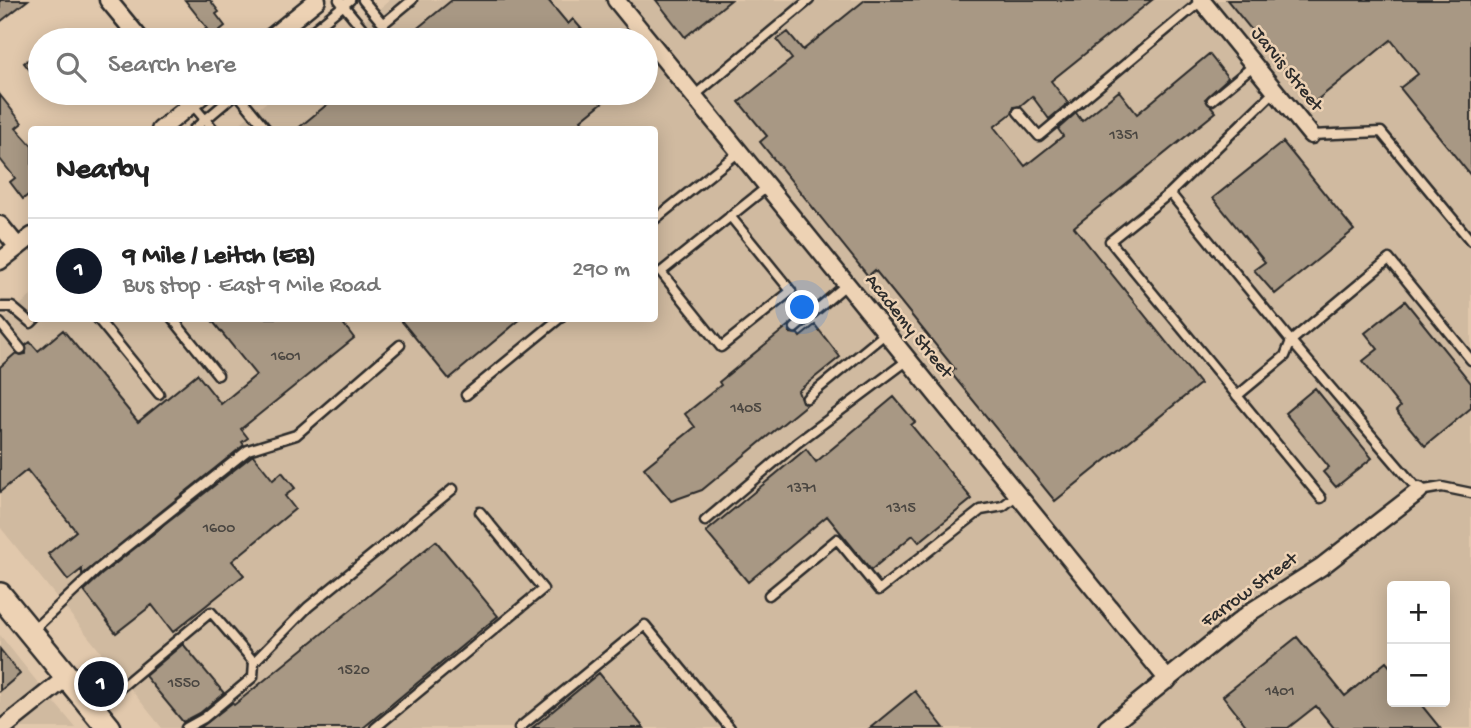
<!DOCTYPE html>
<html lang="en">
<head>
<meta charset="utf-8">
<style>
  :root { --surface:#fff; --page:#f6f6f6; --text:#222; --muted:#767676; --line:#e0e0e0; --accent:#111827 }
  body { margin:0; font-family:"Gochi Hand",sans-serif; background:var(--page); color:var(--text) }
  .controls { position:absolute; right:21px; bottom:21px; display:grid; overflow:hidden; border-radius:7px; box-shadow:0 4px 18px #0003 }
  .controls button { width:63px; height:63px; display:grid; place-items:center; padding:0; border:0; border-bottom:2px solid var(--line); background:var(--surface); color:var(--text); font:35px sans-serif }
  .you { position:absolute; left:803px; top:308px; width:24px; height:24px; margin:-18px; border:5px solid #fff; border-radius:50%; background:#1a73e8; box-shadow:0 0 0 10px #1a73e833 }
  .badge { display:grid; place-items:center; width:46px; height:46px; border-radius:50%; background:var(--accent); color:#fff; font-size:23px; font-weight:700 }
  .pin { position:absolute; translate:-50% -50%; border:4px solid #fff; box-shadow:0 2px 7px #0006 }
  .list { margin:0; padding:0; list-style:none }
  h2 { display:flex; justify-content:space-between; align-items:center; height:91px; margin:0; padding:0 28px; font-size:30px }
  h2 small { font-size:23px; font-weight:400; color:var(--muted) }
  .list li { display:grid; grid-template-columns:46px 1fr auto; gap:21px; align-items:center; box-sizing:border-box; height:105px; padding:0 28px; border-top:2px solid var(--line) }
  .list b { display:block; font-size:26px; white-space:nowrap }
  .list p { margin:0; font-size:23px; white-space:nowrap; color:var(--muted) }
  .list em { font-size:23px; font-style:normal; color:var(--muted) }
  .icon { flex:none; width:38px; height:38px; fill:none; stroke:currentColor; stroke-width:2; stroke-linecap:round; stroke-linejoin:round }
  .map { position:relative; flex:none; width:1471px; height:728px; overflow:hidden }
  .search { position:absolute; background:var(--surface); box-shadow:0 4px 18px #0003; left:28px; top:28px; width:630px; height:77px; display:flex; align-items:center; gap:18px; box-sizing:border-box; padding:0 24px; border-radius:38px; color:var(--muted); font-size:26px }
  .panel { position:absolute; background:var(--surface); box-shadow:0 4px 18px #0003; left:28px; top:126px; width:630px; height:196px; border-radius:7px }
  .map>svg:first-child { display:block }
  .built { fill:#d0baa0; fill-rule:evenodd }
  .building { fill:#a89884; stroke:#2b2b2b; stroke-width:2 }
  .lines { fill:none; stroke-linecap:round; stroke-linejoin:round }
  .service-casing { stroke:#2b2b2b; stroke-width:13 }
  .minor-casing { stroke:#2b2b2b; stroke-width:21 }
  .secondary-casing { stroke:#2b2b2b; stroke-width:28 }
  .service { stroke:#edd2b4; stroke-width:8 }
  .minor { stroke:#edd2b4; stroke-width:16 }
  .secondary { stroke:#edd2b4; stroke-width:23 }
  .labels { text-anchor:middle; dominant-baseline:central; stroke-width:5; stroke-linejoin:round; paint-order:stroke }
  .number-label { font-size:16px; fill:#4a4641 }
  .street-label { font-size:19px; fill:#2b2b2b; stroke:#edd2b4 }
</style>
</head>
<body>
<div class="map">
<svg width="1471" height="728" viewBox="0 0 1471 728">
  <rect width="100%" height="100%" fill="#e1c8ac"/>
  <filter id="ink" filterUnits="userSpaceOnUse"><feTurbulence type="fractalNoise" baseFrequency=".0143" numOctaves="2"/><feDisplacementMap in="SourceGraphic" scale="14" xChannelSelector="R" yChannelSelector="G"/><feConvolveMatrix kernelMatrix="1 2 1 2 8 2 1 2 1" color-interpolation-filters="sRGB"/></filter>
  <g filter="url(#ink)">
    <path class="built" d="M390,0H1471V728H162L0,527V322L31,296L32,318H654V130L233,129L278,93H646V40H341ZM1392,586H1445V702H1392Z
      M0,635L34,678L76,728H0Z"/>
    <path class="building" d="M0,0H28L0,22Z
      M185,0H210L219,12L216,14L225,26L219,31L226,40H192L207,28Z
      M452,0H548L568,24L573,19L591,40H403Z
      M656,0H731L685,37Z
      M865,0H1152L1051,81L1068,103L1049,119L1032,96L1020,106L1014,107L1012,113L994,127L1025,166L1063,136L1058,129L1076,113L1082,121L1119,91L1137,114L1209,54L1228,78L1205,99L1216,112L1074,227L1200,384L1055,501L951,373L955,369L875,270L868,276L760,142L767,136L739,102L792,59L777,40L788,32L803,50Z
      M1227,0H1471V176L1400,88L1418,74L1391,40L1312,104Z
      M40,50V83L24,63Z
      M341,93H614L581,120L589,130H296Z
      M0,95L22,123L16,128L32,146V192L23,199L10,182L15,178L0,159Z
      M1283,142L1354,230L1275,294L1254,270L1265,262L1213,198Z
      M1405,301L1471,383V408L1425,446L1396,411L1400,407L1363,361L1378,349L1365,333Z
      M210,318H339L354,338L241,429L248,438L242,442L244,445L82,575V569L68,580L48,554L76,531L27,470L0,492V367L16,353L21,355L26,354V345L30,342L38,351L63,330L138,422L197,374L221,404L256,375Z
      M399,318H522L449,379Z
      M789,325L790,333L798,334L800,337L815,325L840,357L798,391L802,402L807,404L702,490L671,501L644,468L695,427L685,414L721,385L719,382Z
      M1315,388L1372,458L1336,487L1323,472L1329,467L1285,413Z
      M894,397L915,422L911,425L972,499L919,542L913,535L871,570L827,516L748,582L706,532L806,449L816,462Z
      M253,455L273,480L282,472L295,488L285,496L295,509L232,561L244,575L173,632L152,605L116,633L84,591L101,575Z
      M436,541L498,616L363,728H200L232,703L234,705Z
      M1297,637L1345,696L1386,662L1392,669V702H1419L1440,728H1334L1316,706L1288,728H1248L1223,696Z
      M183,644L224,693L200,713L183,722L145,676Z
      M0,649L20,674L0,691Z
      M599,673L644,728H532Z
      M915,691L944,728H870Z"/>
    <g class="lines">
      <g class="service-casing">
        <path id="service" d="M339,0L372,40
          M363,0L383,24L412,0
          M301,40L350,0
          M1275,91L1170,193L1110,241L1321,498
          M237,93L267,130
          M694,96L809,0
          M1212,100L1254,65
          M191,103L214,130
          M1018,112L1039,136L1201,1
          M193,130L237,93
          M1311,135L1381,132L1471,241
          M1170,193L1291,341L1419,491L1442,487L1471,493
          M730,216L791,291L721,347L661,272L767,187
          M654,220L739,152
          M0,307H12L31,323L36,318
          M97,318L159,394
          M172,318L218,375
          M0,323L21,349
          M795,328L847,284
          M466,395L560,318
          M1237,396L1285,356L1291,341L1389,259L1471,360
          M807,398L886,333
          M705,521L797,443L908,360
          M769,595L837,539L879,590L981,510L1003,506L1017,495
          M33,630L97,570L248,450L296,435L400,345
          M96,708L211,612L254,662
          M186,728L204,718L253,677L254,662L308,607L453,489
          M375,728L543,589L480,512
          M519,728L645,625L730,728"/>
      </g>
      <g class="minor-casing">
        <path id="minor" d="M108,0L141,40
          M616,0L1168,680
          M1201,0L1311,135
          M268,40L317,0
          M160,130L205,93
          M0,225L18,247
          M0,261L32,236
          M3,728L67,677
          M1107,728L1252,611L1321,567L1419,491"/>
      </g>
      <g class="secondary-casing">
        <path id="secondary" d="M0,595L109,728"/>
      </g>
      <use href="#service" class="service"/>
      <use href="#minor" class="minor"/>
      <use href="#secondary" class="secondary"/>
    </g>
  </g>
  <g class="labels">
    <g class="number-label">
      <text x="1124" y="136">1351</text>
      <text x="286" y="357">1601</text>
      <text x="746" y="409">1405</text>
      <text x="802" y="489">1371</text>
      <text x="901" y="509">1315</text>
      <text x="219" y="529">1600</text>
      <text x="354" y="671">1520</text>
      <text x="184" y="684">1550</text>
      <text x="1280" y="692">1401</text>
    </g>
    <g class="street-label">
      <text transform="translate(1286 70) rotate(51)">Jarvis Street</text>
      <text transform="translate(908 327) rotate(51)">Academy Street</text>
      <text transform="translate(1250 591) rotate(-36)">Farrow Street</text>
    </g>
  </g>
</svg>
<div class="controls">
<button>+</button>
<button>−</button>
</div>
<div class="you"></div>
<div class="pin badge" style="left:101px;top:684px">1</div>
<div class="search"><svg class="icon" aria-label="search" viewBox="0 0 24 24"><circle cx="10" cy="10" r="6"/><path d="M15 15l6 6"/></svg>Search here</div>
<section class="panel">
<h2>Nearby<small></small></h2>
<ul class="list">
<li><span class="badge">1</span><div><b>9 Mile / Leitch (EB)</b><p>Bus stop · East 9 Mile Road</p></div><em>290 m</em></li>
</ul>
</section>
</div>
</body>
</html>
